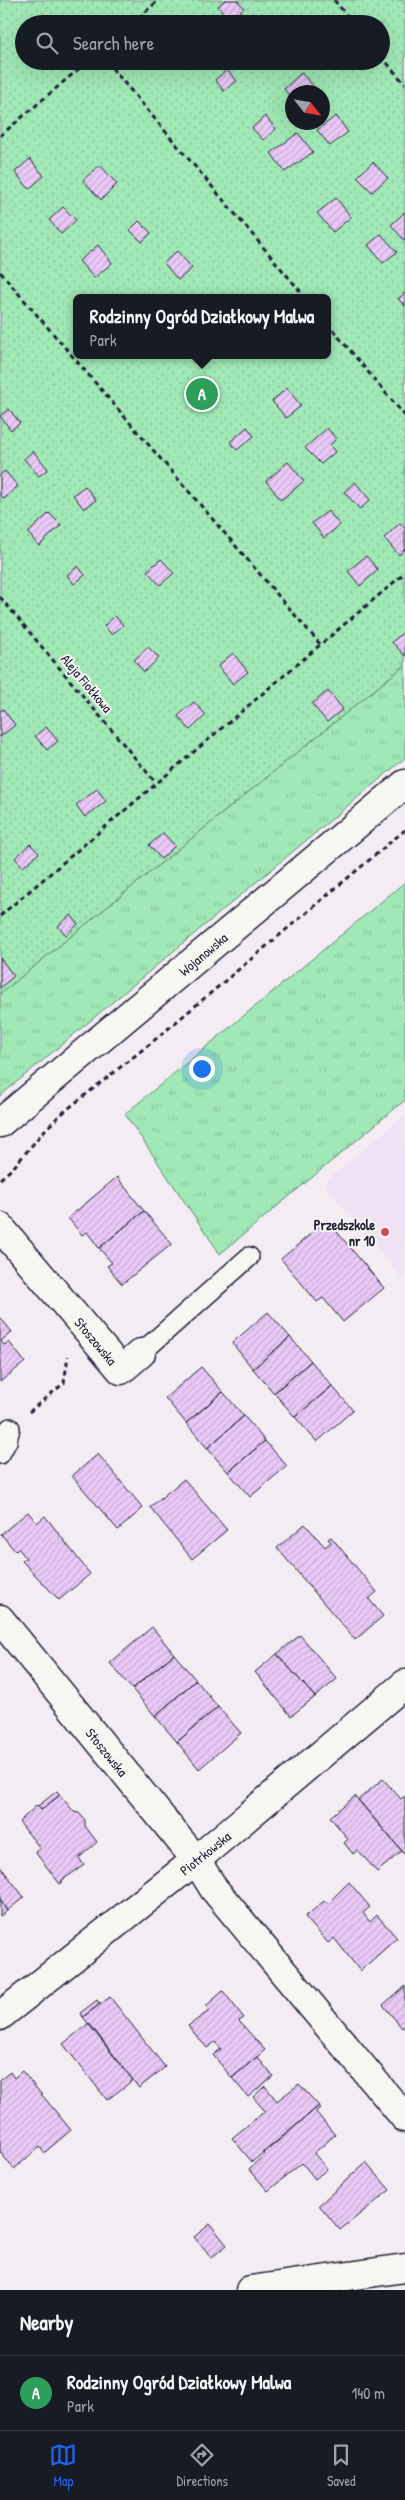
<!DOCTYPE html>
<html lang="en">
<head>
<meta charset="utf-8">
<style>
  :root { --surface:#171b24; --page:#20242c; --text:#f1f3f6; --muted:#9ea1a6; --line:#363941; --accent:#2563eb }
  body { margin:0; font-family:"Patrick Hand",sans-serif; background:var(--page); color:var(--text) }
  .compass { position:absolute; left:285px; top:85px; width:45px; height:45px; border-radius:50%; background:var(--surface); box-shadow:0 5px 20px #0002; rotate:121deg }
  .you { position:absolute; left:201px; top:1068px; width:18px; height:18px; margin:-12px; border:4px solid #fff; border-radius:50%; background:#1a73e8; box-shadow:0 0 0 8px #1a73e833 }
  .badge { display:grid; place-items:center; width:32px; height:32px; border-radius:50%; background:var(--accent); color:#fff; font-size:16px; font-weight:700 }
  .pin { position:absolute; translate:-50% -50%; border:2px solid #fff; box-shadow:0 1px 5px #0006 }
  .popup { position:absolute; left:73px; top:294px; width:258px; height:65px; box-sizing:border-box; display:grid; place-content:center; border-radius:8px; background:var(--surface); filter:drop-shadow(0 1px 4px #0005); font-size:16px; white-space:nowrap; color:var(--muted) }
  .popup b { font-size:19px; color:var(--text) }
  .popup::after { content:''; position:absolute; left:50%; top:100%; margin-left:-10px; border:10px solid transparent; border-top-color:var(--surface) }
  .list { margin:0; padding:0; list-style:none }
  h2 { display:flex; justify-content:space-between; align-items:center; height:65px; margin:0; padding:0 20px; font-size:21px }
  h2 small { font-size:16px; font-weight:400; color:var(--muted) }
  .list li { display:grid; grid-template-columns:32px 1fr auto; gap:15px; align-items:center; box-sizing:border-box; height:75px; padding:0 20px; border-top:1px solid var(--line) }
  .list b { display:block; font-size:19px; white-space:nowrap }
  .list p { margin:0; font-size:16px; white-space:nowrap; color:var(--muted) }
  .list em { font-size:16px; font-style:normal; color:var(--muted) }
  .icon { flex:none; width:28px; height:28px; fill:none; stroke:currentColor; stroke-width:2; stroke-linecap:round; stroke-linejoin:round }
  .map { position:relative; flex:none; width:405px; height:2290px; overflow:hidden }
  .search { position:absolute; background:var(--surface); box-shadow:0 5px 20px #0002; left:15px; right:15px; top:15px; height:55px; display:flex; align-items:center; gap:12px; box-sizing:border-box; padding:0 18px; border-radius:28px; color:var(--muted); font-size:19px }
  .sheet { height:140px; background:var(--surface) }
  nav { display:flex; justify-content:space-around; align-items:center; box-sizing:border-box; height:70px; border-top:1px solid var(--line); background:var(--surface); font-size:14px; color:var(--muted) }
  nav a { display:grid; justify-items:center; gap:2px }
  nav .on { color:var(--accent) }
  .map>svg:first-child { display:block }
  .built { fill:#f0e2f4 }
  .grass { fill:url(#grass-tufts); stroke:#618578 }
  .garden { fill:url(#garden-dots); stroke:#618578; fill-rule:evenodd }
  .building { fill:url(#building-hatch); stroke:#22223b }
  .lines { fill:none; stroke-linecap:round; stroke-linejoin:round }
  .lane-casing { stroke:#22223b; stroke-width:22 }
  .street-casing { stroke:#22223b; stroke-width:31 }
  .path { stroke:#22223b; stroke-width:3; stroke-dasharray:5 4; stroke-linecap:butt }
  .lane { stroke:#f6f6f2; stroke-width:19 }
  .street { stroke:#f6f6f2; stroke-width:28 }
  .poi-dot { fill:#d1495b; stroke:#f6f6f2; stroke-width:2 }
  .labels { text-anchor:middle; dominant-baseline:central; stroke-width:4; stroke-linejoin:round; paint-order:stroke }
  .street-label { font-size:14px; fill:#22223b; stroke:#f6f6f2 }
  .poi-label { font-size:14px; font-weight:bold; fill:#22223b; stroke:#f6f6f2; text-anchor:end }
</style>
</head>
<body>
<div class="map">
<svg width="405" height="2290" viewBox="0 0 405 2290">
  <defs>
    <pattern id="grass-tufts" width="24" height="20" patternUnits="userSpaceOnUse" patternTransform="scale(1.25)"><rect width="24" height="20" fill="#a0e8b5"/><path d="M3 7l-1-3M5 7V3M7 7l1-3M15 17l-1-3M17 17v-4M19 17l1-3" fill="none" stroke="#8ac79d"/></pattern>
    <pattern id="garden-dots" width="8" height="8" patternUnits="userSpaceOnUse" patternTransform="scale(1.25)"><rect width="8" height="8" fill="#a0e8b5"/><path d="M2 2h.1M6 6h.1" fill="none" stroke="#8ac79d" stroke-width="1.8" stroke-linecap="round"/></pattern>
    <pattern id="building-hatch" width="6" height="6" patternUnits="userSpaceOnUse" patternTransform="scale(1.25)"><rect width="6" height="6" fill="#e9c9f6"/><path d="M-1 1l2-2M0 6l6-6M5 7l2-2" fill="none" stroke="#c8acd4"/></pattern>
  </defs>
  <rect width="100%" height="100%" fill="#f3edf3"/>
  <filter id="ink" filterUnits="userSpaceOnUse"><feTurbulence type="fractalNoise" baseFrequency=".02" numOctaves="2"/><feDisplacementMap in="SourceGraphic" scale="10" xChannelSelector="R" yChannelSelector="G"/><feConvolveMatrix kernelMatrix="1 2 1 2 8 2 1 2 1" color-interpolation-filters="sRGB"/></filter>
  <g filter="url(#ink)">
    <path class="built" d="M405,1114V1282L323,1183Z"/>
    <path class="grass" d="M405,665V758L0,1096V994Z
      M405,882V1100L220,1254L125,1114Z"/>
    <path class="garden" d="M0,0H405V665L0,994ZM24,24H381V61H24ZM292,92H322V122H292ZM77,298H327V355H77Z"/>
    <path class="building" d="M225,0H237L244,8L229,20L218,6Z
      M227,70L237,81L224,91L215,80Z
      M301,73L319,92H292V99L284,89Z
      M265,116L276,129L263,140L252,128Z
      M336,116L348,132L330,146L317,130Z
      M298,133L313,152L285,172L271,153Z
      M30,159L44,176L29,189L15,172Z
      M373,162L388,178L372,192L357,177Z
      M100,165L117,184L101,200L83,180Z
      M336,198L351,217L333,232L317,213Z
      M63,207L76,220L61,234L49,220Z
      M405,212V241L391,225Z
      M139,221L151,233L142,242L130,230Z
      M381,234L397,252L383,263L368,245Z
      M98,245L112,263L94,278L79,261Z
      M177,251L192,268L178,280L164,263Z
      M405,293V306L398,299Z
      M287,388L301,406L286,418L272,401Z
      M9,409L20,423L11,430L0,416Z
      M247,427L254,436L237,450L230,442Z
      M327,428L336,439L330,445L335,452L321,464L305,448Z
      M33,451L48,469L39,476L24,459Z
      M288,462L304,481L281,500L266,481Z
      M5,471L18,486L4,499L0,495V475Z
      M355,482L370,500L360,509L344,492Z
      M85,486L96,500L84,509L73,495Z
      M328,511L340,525L324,538L312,523Z
      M49,513L61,525L39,546L28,533Z
      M400,523L405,528V549L399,555L384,538Z
      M366,556L378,570L360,586L348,571Z
      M161,559L174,573L160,585L147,571Z
      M78,566L85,575L74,584L67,575Z
      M115,616L123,625L112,635L104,626Z
      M405,631V656L392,642Z
      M148,647L159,658L144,672L134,660Z
      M233,653L248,672L233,684L218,666Z
      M328,691L343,709L327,722L312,704Z
      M194,702L206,715L190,730L178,716Z
      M3,709L15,725L0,737V711Z
      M46,727L58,741L47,750L35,736Z
      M97,789L106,801L85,817L76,805Z
      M163,833L175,846L161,859L149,845Z
      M30,844L39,853L23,867L15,858Z
      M71,915L78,924L66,935L58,926Z
      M0,958L14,976L0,988Z
      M117,1177L144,1211L99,1248L87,1232L82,1235L68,1218Z
      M144,1211L172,1244L122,1284L107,1266L112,1263L99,1248Z
      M327,1220L384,1288L343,1322L323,1298L317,1302L281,1259Z
      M268,1312L290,1337L253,1369L232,1343Z
      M0,1317L12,1332L1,1341L4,1345L9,1342L25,1362L0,1382Z
      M290,1337L311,1361L274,1393L253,1369Z
      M311,1361L332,1386L295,1417L274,1393Z
      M201,1367L223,1392L186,1423L165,1398Z
      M332,1386L353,1410L317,1442L295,1417Z
      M223,1392L244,1416L207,1448L186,1423Z
      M244,1416L265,1441L228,1472L207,1448Z
      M265,1441L287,1466L250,1497L228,1472Z
      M98,1454L143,1508L118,1530L72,1476Z
      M184,1479L227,1530L192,1559L150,1507Z
      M28,1512L37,1523L45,1516L90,1574L59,1600L22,1561L26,1558L18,1548L15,1551L1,1534Z
      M305,1524L325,1547L331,1542L328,1539L331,1537L377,1592L369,1599L383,1616L355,1640L277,1548Z
      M152,1627L174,1654L132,1689L110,1663Z
      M300,1635L337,1679L315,1697L277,1654Z
      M174,1654L196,1680L155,1716L132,1689Z
      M277,1654L315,1697L291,1716L255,1672Z
      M196,1680L218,1707L177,1742L155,1716Z
      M218,1707L241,1733L199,1769L177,1742Z
      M383,1779L401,1799L405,1796V1855L358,1800Z
      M57,1791L60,1795L41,1810L38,1806Z
      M60,1795L74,1812L79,1813L85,1820V1826L97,1842L79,1858L84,1865L61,1881L63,1882L60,1884L35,1852L40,1848L19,1822L37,1805L41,1810Z
      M355,1796L402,1851L377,1872L358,1850L353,1854L344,1843L348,1839L330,1817Z
      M0,1866L24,1897L7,1911L0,1899Z
      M349,1882L370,1907L363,1913L370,1922L377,1915L397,1938L360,1971L334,1938L328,1943L305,1917L324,1901L328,1903Z
      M0,1899L7,1911L0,1916Z
      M405,1986V2026L402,2028L383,2005Z
      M223,1991L244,2018L239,2021L265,2050L232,2078L213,2055L221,2049L215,2042L207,2048L188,2026L209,2011L206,2006Z
      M110,1997L165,2067L139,2088L83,2017Z
      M97,2000L100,2004L83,2017L80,2013Z
      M89,2023L133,2080L107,2100L63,2044Z
      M257,2057L273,2076L248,2097L232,2078Z
      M22,2071L71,2130L44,2153L40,2147L14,2169L0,2152V2080L10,2072L14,2078Z
      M299,2084L319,2106L252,2162L232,2138L265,2111L253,2097L265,2086L277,2101Z
      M319,2106L320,2108L316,2112L335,2135L314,2153L327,2169L315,2179L302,2163L268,2191L249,2169L265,2154L264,2153Z
      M366,2162L390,2190L340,2230L319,2205Z
      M210,2224L227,2245L211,2258L194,2237Z"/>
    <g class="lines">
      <g class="lane-casing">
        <path id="lane" d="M141,1353L249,1257
          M0,1454L7,1441L10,1428"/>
      </g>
      <g class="street-casing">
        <path id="street" d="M0,1123L405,784
          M0,1227L121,1370L141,1353
          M0,1619L196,1860L214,1889L405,2118
          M0,2016L196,1860L405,1684
          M250,2290L405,2268"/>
      </g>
      <path class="path" d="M334,0L354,24
        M132,24L159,0
        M381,56L405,84
        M106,61L306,298
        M0,136L88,61
        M0,272L320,644
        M327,323L405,416
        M0,597L156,783
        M0,916L405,573
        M0,1179L13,1168L44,1131L60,1115L151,1043L405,830
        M29,1412L64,1383L68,1356"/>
      <use href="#lane" class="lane"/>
      <use href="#street" class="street"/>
    </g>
  </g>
  <circle class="poi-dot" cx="385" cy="1232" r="5"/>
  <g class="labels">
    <g class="street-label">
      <text transform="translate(87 683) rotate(50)">Aleja Fiołkowa</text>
      <text transform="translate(203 954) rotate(-40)">Wojanowska</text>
      <text transform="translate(96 1341) rotate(50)">Stoszowska</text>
      <text transform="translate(107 1752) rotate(51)">Stoszowska</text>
      <text transform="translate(205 1853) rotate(-39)">Piotrkowska</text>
    </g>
    <g class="poi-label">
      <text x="375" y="1224">Przedszkole<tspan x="375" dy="16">nr 10</tspan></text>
    </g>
  </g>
</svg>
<svg class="compass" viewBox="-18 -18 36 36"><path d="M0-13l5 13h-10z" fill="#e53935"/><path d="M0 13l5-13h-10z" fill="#9ea1a6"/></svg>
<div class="you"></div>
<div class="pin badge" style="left:202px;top:394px;background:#2e9e5b">A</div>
<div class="popup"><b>Rodzinny Ogród Działkowy Malwa</b>Park</div>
<div class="search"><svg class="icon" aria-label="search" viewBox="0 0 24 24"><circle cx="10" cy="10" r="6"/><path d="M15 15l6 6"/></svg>Search here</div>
</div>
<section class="sheet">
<h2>Nearby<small></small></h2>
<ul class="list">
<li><span class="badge" style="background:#2e9e5b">A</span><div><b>Rodzinny Ogród Działkowy Malwa</b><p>Park</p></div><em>140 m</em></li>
</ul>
</section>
<nav>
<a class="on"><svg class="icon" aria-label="map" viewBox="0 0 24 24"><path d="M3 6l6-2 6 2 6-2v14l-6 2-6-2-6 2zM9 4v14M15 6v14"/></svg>Map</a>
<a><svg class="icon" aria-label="directions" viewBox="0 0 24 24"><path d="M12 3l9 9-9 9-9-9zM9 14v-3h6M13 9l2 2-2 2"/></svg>Directions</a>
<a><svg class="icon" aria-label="saved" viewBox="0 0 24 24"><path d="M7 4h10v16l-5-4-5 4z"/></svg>Saved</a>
</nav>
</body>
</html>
